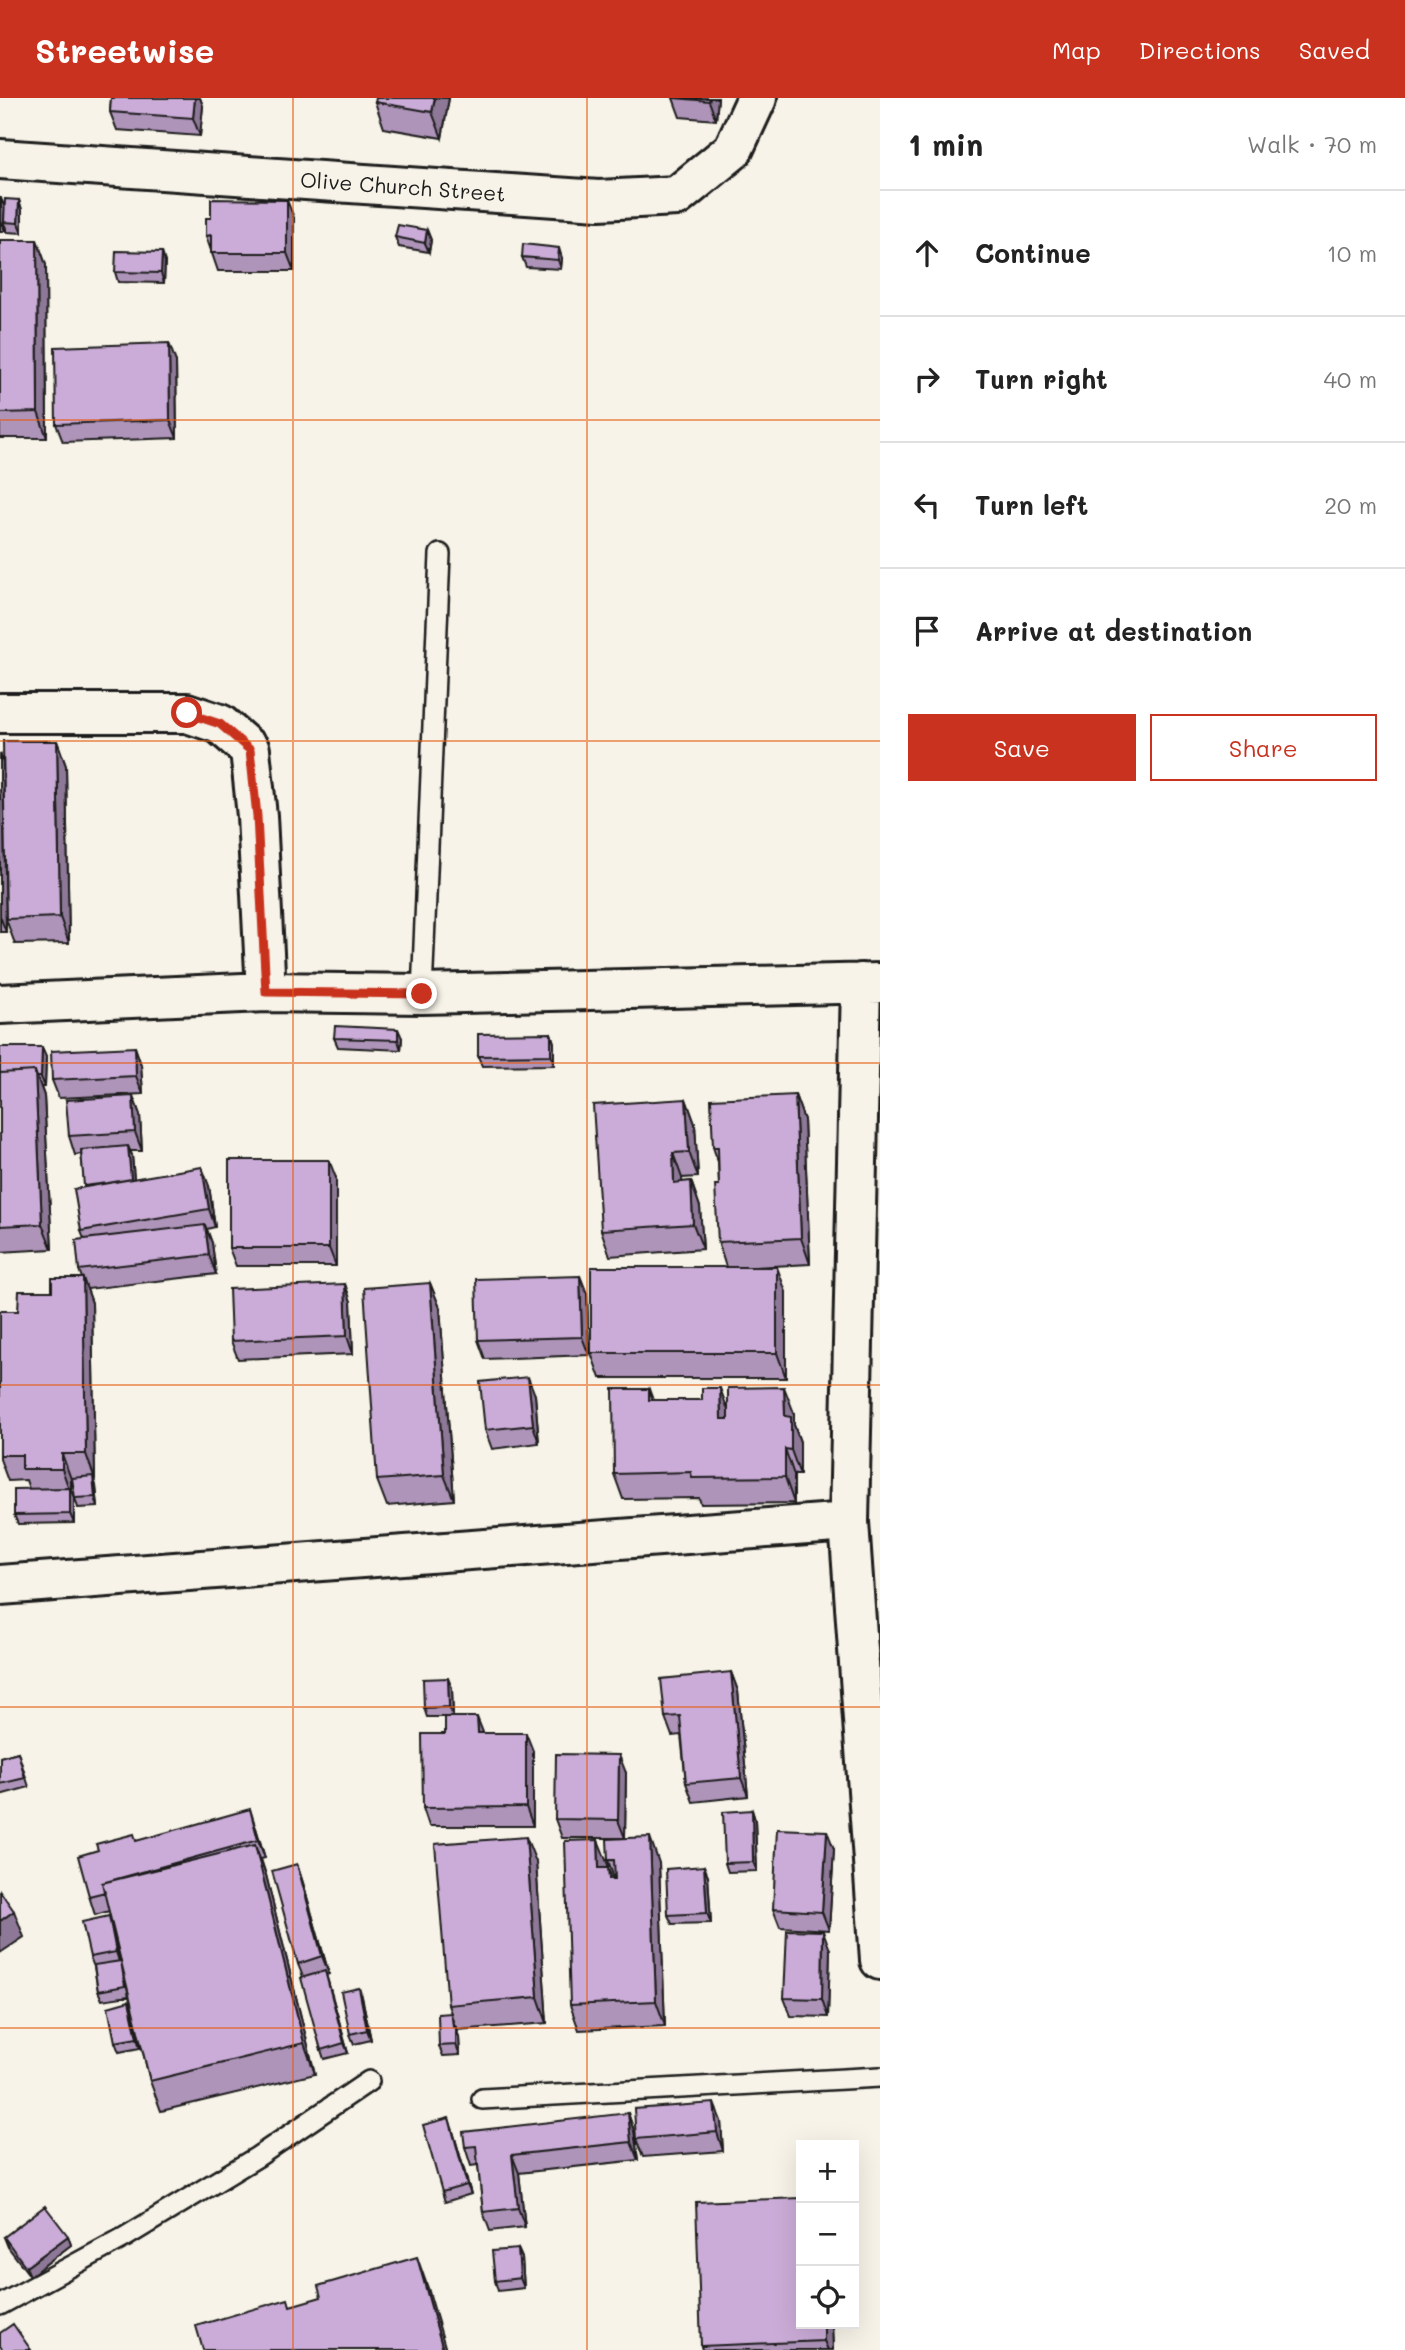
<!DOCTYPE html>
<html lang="en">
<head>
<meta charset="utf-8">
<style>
  :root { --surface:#fff; --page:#f6f6f6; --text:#222; --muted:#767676; --line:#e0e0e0; --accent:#c8321e }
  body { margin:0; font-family:Mali,sans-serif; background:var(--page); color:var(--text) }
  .controls { position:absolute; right:21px; bottom:21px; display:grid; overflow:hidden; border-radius:0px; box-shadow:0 7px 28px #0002 }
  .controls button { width:63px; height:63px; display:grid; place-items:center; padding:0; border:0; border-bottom:2px solid var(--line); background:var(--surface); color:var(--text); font:35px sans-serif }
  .stop { position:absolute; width:21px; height:21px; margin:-16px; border:5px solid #c8321e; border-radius:50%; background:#fff }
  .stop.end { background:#c8321e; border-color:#fff; box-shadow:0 2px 7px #0008 }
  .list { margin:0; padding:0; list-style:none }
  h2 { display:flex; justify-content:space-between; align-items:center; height:91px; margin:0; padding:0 28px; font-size:30px }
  h2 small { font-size:23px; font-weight:400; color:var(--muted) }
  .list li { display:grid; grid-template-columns:46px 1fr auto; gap:21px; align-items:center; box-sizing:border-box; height:126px; padding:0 28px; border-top:2px solid var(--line) }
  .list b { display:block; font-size:26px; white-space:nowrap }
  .list em { font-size:23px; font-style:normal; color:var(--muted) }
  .actions { display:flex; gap:14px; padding:21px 28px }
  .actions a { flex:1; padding:16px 0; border:2px solid var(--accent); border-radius:0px; text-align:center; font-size:24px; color:var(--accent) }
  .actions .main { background:var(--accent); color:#fff }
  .icon { flex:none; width:38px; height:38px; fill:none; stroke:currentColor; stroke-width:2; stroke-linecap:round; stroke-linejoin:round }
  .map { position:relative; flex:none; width:880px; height:2252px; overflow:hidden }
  header { display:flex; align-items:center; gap:42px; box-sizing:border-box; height:98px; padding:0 35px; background:var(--accent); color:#fff }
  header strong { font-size:33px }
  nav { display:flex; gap:38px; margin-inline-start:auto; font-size:24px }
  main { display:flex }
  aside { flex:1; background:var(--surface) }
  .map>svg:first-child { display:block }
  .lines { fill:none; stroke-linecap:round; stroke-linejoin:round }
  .lane-casing { stroke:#1c1c1c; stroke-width:24 }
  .street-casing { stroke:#1c1c1c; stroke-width:44 }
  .lane { stroke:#f7f3e8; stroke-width:19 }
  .street { stroke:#f7f3e8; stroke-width:38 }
  .wall { fill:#af94ba; stroke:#1c1c1c; stroke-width:2 }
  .shaded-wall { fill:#8e7897; stroke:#1c1c1c; stroke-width:2 }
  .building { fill:#cbacd8; stroke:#1c1c1c; stroke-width:2 }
  .route { stroke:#c8321e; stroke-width:9 }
  .grid { fill:none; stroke:#e8590c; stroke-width:2; stroke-opacity:0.55 }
  .labels { text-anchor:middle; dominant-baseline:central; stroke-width:5; stroke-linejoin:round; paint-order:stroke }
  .street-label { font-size:21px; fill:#1c1c1c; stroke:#f7f3e8 }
</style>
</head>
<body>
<header>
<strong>Streetwise</strong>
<nav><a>Map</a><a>Directions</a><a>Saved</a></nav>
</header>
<main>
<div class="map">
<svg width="880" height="2252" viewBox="0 0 880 2252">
  <rect width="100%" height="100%" fill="#f7f3e8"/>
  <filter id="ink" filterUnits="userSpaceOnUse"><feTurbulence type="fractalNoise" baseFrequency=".0143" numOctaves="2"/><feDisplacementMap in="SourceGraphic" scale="14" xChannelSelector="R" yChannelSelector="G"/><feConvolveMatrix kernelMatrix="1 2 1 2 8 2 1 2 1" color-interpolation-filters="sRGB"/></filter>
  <g filter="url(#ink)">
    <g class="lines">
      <g class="lane-casing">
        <path id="lane" d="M422,896L440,456
          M482,2001L880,1979
          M0,2207L125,2139L257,2059L369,1983"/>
      </g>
      <g class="street-casing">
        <path id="street" d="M0,61L599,102L677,98L733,52L757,0
          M0,615H187L220,626L250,652L257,718L266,894
          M861,885L849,1424L880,1862
          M0,906L266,894L422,896L880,885
          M0,1487L849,1424"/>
      </g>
      <use href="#lane" class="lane"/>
      <use href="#street" class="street"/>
    </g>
    <path class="wall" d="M111,0H200L203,8L200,38L117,32L110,14Z
      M449,0L442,40L384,30L375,4Z
      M673,0H718L716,22L680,19Z
      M0,100L4,109L19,102L22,112V135L7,134L5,127V133H0Z
      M294,120V173H218L206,138Z
      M427,132L431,142L429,154L399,149L395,139Z
      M0,142H37L46,167L47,340H0Z
      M522,159L562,160L561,171L526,169Z
      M165,164L164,185L118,184L115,174Z
      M176,264L177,340L63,344L56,326Z
      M57,643L66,668L69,845L15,846L6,821L4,706L6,834H0V655L3,664Z
      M551,935L554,945V967L482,968L478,958Z
      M334,940H402L401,952L338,949Z
      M0,949L46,959L45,989H41L44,998L52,1151L0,1154Z
      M135,949L141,967L143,996L59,1000L52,982Z
      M795,997L804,1022L810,1166L753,1169L786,1194V1280H600L591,1255L726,1169L718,1144L719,1087L718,1064L713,1049Z
      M133,998L140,1017L142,1053H130L132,1057L134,1081L209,1088L215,1129L207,1131L212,1145L216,1176L87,1191L92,1205L95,1381H94L96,1388L98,1409L78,1410L75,1400L72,1381H71V1392L74,1400V1425L18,1426L14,1417L29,1391L26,1382L8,1383L0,1361V1213H18L52,1193L82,1180L79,1172L84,1141L81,1133L85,1089L81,1056L75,1057L69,1038Z
      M686,1001L695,1026L698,1079L682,1080V1084L691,1083L700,1109L703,1151L610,1158L601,1132Z
      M336,1080V1168H236L229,1150Z
      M580,1178L587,1196L589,1257L485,1261L478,1242Z
      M430,1185L440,1210L454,1402L387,1408L377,1382Z
      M345,1186L351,1204L353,1256L238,1261L231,1243Z
      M649,1291L653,1302L728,1311L794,1315V1327L800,1344V1377H794V1405L701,1406L699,1400L623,1401L614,1376Z
      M535,1297L539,1345L492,1351L485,1332Z
      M731,1574L738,1593L748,1698L693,1704L686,1685L681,1637L672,1638L665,1619Z
      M452,1590L453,1619H427L424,1610Z
      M483,1635L533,1653V1728H429L423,1710Z
      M18,1654L29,1689L0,1697V1659Z
      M626,1675L625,1740H562L555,1721Z
      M752,1712L755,1722L757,1773L728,1774L725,1765Z
      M256,1730L265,1760L261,1761L266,1777L315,1976L161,2013L150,1983L127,1889L129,1898L102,1902L98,1893L94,1869L90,1859L109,1818L112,1828L119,1863H121L109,1813L95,1817L89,1798L136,1743Z
      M834,1751L829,1832L780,1829L773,1811Z
      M608,1762L659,1765L665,1928L579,1932L570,1907L608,1767V1770L612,1781H614Z
      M536,1764L547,1925L457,1932L456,1930L459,1939L460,1957L443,1958L439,1948L451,1915L448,1907Z
      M297,1766L303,1785L329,1876L326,1877L348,1955L324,1961L321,1952L303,1879L298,1866Z
      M704,1768L708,1778L711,1825L672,1826L668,1817Z
      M830,1852L828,1919L791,1918L784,1900Z
      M362,1899L371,1942L354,1946L350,1936Z
      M129,1903L133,1913L140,1950L119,1954L115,1944Z
      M628,2015L634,2033L638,2062L519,2075L525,2129L490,2133L483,2114L478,2067L471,2068L465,2049Z
      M721,2023L723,2053L643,2059L636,2041Z
      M452,2030L471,2096L445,2104L442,2094Z
      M68,2138L71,2147L30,2178L8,2149L4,2139Z
      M518,2151L522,2160L524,2190L498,2193L495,2183Z
      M832,2226L833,2252H702L701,2248Z"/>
    <path class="shaded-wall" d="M195,0H200L203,8L200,38L193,20Z
      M435,0H449L442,40L432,14Z
      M710,0H718L716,22L709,3Z
      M1,100L5,110L4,124L5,133L1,123Z
      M19,102L22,112V135L18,125Z
      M287,102L294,120V173L287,155Z
      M427,132L431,142L429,154L425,145Z
      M37,142L46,167L47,340L38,314Z
      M559,150L562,160L561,171L558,162Z
      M162,154L165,164L164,185L161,175Z
      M169,245L176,264L177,340L170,322Z
      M57,643L66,668L69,845L60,819Z
      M0,655L3,664L6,834L0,818Z
      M398,931L402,940L401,952L398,942Z
      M551,935L554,945V967L551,957Z
      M42,949L46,959L45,989L41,979Z
      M135,949L141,967L143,996L136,978Z
      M35,973L44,998L52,1151L42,1126Z
      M795,997L804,1022L810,1166L801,1140Z
      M133,998L140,1017L142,1053L135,1034Z
      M686,1001L695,1026L698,1079L689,1054Z
      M128,1048L132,1057L135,1093L131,1083Z
      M673,1055L682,1080L684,1110L674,1085Z
      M329,1062L336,1080V1168L329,1150Z
      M202,1069L209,1088L215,1129L209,1111Z
      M691,1083L700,1109L703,1151L693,1126Z
      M205,1127L212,1145L216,1176L209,1157Z
      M777,1169L786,1194V1280L777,1255Z
      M580,1178L587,1196L589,1257L582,1239Z
      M83,1180L92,1205L95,1381L86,1356Z
      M430,1185L440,1210L454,1402L444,1377Z
      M345,1186L351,1204L353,1256L347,1238Z
      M528,1279L535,1297L539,1345L533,1327Z
      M784,1289L794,1315V1327L800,1344V1377L791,1352L785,1318Z
      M720,1290L729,1315L730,1346L721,1321Z
      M785,1351L794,1377V1405L785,1379Z
      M62,1356L71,1381V1392L74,1400V1425L70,1416V1394L62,1371Z
      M93,1378L96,1388L98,1409L95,1399Z
      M731,1574L738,1593L748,1698L741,1680Z
      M448,1580L452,1590L453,1619L449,1609Z
      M477,1619L484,1637L478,1635Z
      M526,1635L533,1653V1728L526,1709Z
      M619,1657L626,1675L625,1740L618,1722Z
      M250,1711L256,1730L265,1760L258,1742Z
      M752,1712L755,1722L757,1773L753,1764Z
      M827,1733L834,1751L829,1832L822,1814Z
      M526,1739L536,1764L547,1925L538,1899Z
      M650,1739L659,1765L665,1928L656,1903Z
      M598,1742L608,1767V1796L599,1770Z
      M255,1747L266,1777L315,1976L304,1945Z
      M297,1766L303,1785L329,1876L322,1858Z
      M704,1768L708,1778L711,1825L707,1815Z
      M14,1813L24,1839L0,1855V1823Z
      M109,1818L112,1828L119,1863L116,1854Z
      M823,1833L830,1852L828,1919L822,1901Z
      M325,1873L328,1883L348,1955L344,1945Z
      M359,1890L362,1899L371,1942L367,1932Z
      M129,1903L133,1913L140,1950L137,1940Z
      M452,1920L459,1939L460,1957L456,1947Z
      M714,2005L721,2023L723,2053L717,2034Z
      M628,2015L634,2033L638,2062L631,2044Z
      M449,2020L452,2030L471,2096L467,2087Z
      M512,2057L519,2075L525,2129L518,2110Z
      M68,2138L71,2147L30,2178L26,2169Z
      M518,2151L522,2160L524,2190L520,2180Z
      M417,2159L428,2190L446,2252H443Z
      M824,2226H832L833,2252H828L824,2243Z"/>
    <path class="building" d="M111,0H195L193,20L110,14Z
      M376,0H435L432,14L375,4Z
      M673,0H710L709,3Z
      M0,100H1V123H0Z
      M5,101L19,102L18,125L4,124Z
      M211,101L287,102V155H211V137L206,138V120H211Z
      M398,127L427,132L425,145L395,139Z
      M0,142H37L38,314L0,315Z
      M523,146L559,150L558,162L522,159Z
      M116,153L162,154L161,175L115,174Z
      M169,245L170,322L56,326L55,249Z
      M3,643H57L60,819L6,821Z
      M335,928L398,931V942L334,940Z
      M551,935V957L478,958V936Z
      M0,949H42L41,979H37L35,973L0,975Z
      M135,949L136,978L52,982L51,953Z
      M35,973L42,1126L0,1128V975Z
      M795,997L801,1140L718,1144L715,1087H719L718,1049H713L711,1001Z
      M133,998L135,1034L69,1038L66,1002Z
      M686,1001L689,1054L673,1055L674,1085L691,1083L693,1126L601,1132L593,1007Z
      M128,1048L131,1081L108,1085L84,1088L81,1052Z
      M229,1062H329V1150H229Z
      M202,1069L209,1111L81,1133L74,1091Z
      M205,1127L209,1157L79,1172L76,1142Z
      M591,1169H777V1255H591Z
      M580,1178L582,1239L478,1242L476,1181Z
      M52,1180H83L86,1356H62V1371H22V1357H0V1213H18L19,1193H52Z
      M430,1185L444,1377L377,1382L364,1190Z
      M345,1186L347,1238L231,1243L229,1191Z
      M528,1279L533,1327L485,1332L480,1284Z
      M784,1289L785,1318L791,1319V1352L785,1351V1379L692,1380L691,1374L614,1376L613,1291H649V1302H702V1290H720L721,1321H728V1290Z
      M93,1378L95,1399L75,1400L72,1380Z
      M70,1390V1416L14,1417V1391Z
      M731,1574L741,1680L686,1685L680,1618L665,1619L661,1581Z
      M448,1580L449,1609L424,1610L423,1581Z
      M445,1619H477L478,1635H526V1709L423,1710L422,1636H445Z
      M18,1654L25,1680L0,1686V1659Z
      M556,1656L619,1657L618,1722L555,1721Z
      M250,1711L258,1742L102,1785L105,1794L89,1798L78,1758L98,1752L96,1746L134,1736L136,1743Z
      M752,1712L753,1764L725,1765L723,1714Z
      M777,1731L827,1733L822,1814L773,1811Z
      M526,1739L538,1899L448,1907L435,1746Z
      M650,1739L656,1903L570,1907L565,1743L598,1742L599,1770H608L609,1781H615L614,1762H608L607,1741Z
      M255,1747L304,1945L150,1983L102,1785Z
      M297,1766L322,1858L298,1866L272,1773Z
      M704,1768L707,1815L668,1817L666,1771Z
      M0,1793L14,1813L0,1823Z
      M109,1818L116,1854L90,1859L82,1824Z
      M787,1832L823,1833L822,1901L784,1900Z
      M121,1863L125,1888L98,1893L94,1867Z
      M325,1873L344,1945L321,1952L301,1880Z
      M359,1890L367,1932L350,1936L341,1894Z
      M129,1903L137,1940L115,1944L108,1909Z
      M451,1915L452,1920L453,1929H456V1947L439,1948L438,1916Z
      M714,2005L717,2034L636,2041L634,2011Z
      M628,2015L631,2044L512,2057L518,2110L483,2114L476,2048L465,2049L463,2034Z
      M449,2020L467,2087L442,2094L423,2027Z
      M801,2100V2226H824V2243L701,2248L696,2104Z
      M45,2108L68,2138L26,2169L4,2139Z
      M518,2151L520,2180L495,2183L492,2153Z
      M417,2159L443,2252H203L196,2228L288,2201L290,2208L321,2199L318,2188Z
      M13,2226L31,2252H3L0,2248V2235Z"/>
  </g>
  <g class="lines" filter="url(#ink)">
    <path class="route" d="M187,615L220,626L250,652L257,718L266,894L422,896"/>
  </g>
  <path class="grid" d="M293,0V2252M587,0V2252M0,322H880M0,643H880M0,965H880M0,1287H880M0,1609H880M0,1930H880"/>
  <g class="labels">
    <g class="street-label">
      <text transform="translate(403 88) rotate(4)">Olive Church Street</text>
    </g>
  </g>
</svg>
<div class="controls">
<button>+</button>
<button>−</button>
<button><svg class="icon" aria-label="locate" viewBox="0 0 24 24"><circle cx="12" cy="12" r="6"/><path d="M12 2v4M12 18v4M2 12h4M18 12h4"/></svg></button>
</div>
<div class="stop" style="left:187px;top:615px"></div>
<div class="stop end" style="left:422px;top:896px"></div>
</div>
<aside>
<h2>1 min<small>Walk · 70 m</small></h2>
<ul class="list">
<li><svg class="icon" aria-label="ahead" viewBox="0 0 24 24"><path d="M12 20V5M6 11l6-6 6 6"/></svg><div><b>Continue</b></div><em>10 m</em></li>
<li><svg class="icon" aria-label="right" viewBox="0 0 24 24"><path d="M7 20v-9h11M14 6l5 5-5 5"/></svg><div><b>Turn right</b></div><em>40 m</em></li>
<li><svg class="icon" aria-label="left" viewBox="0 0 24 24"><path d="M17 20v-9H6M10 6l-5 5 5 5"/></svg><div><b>Turn left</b></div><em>20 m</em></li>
<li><svg class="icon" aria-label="arrive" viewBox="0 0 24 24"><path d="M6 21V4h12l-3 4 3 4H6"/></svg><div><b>Arrive at destination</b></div></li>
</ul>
<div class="actions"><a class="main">Save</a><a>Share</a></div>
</aside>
</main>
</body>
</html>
